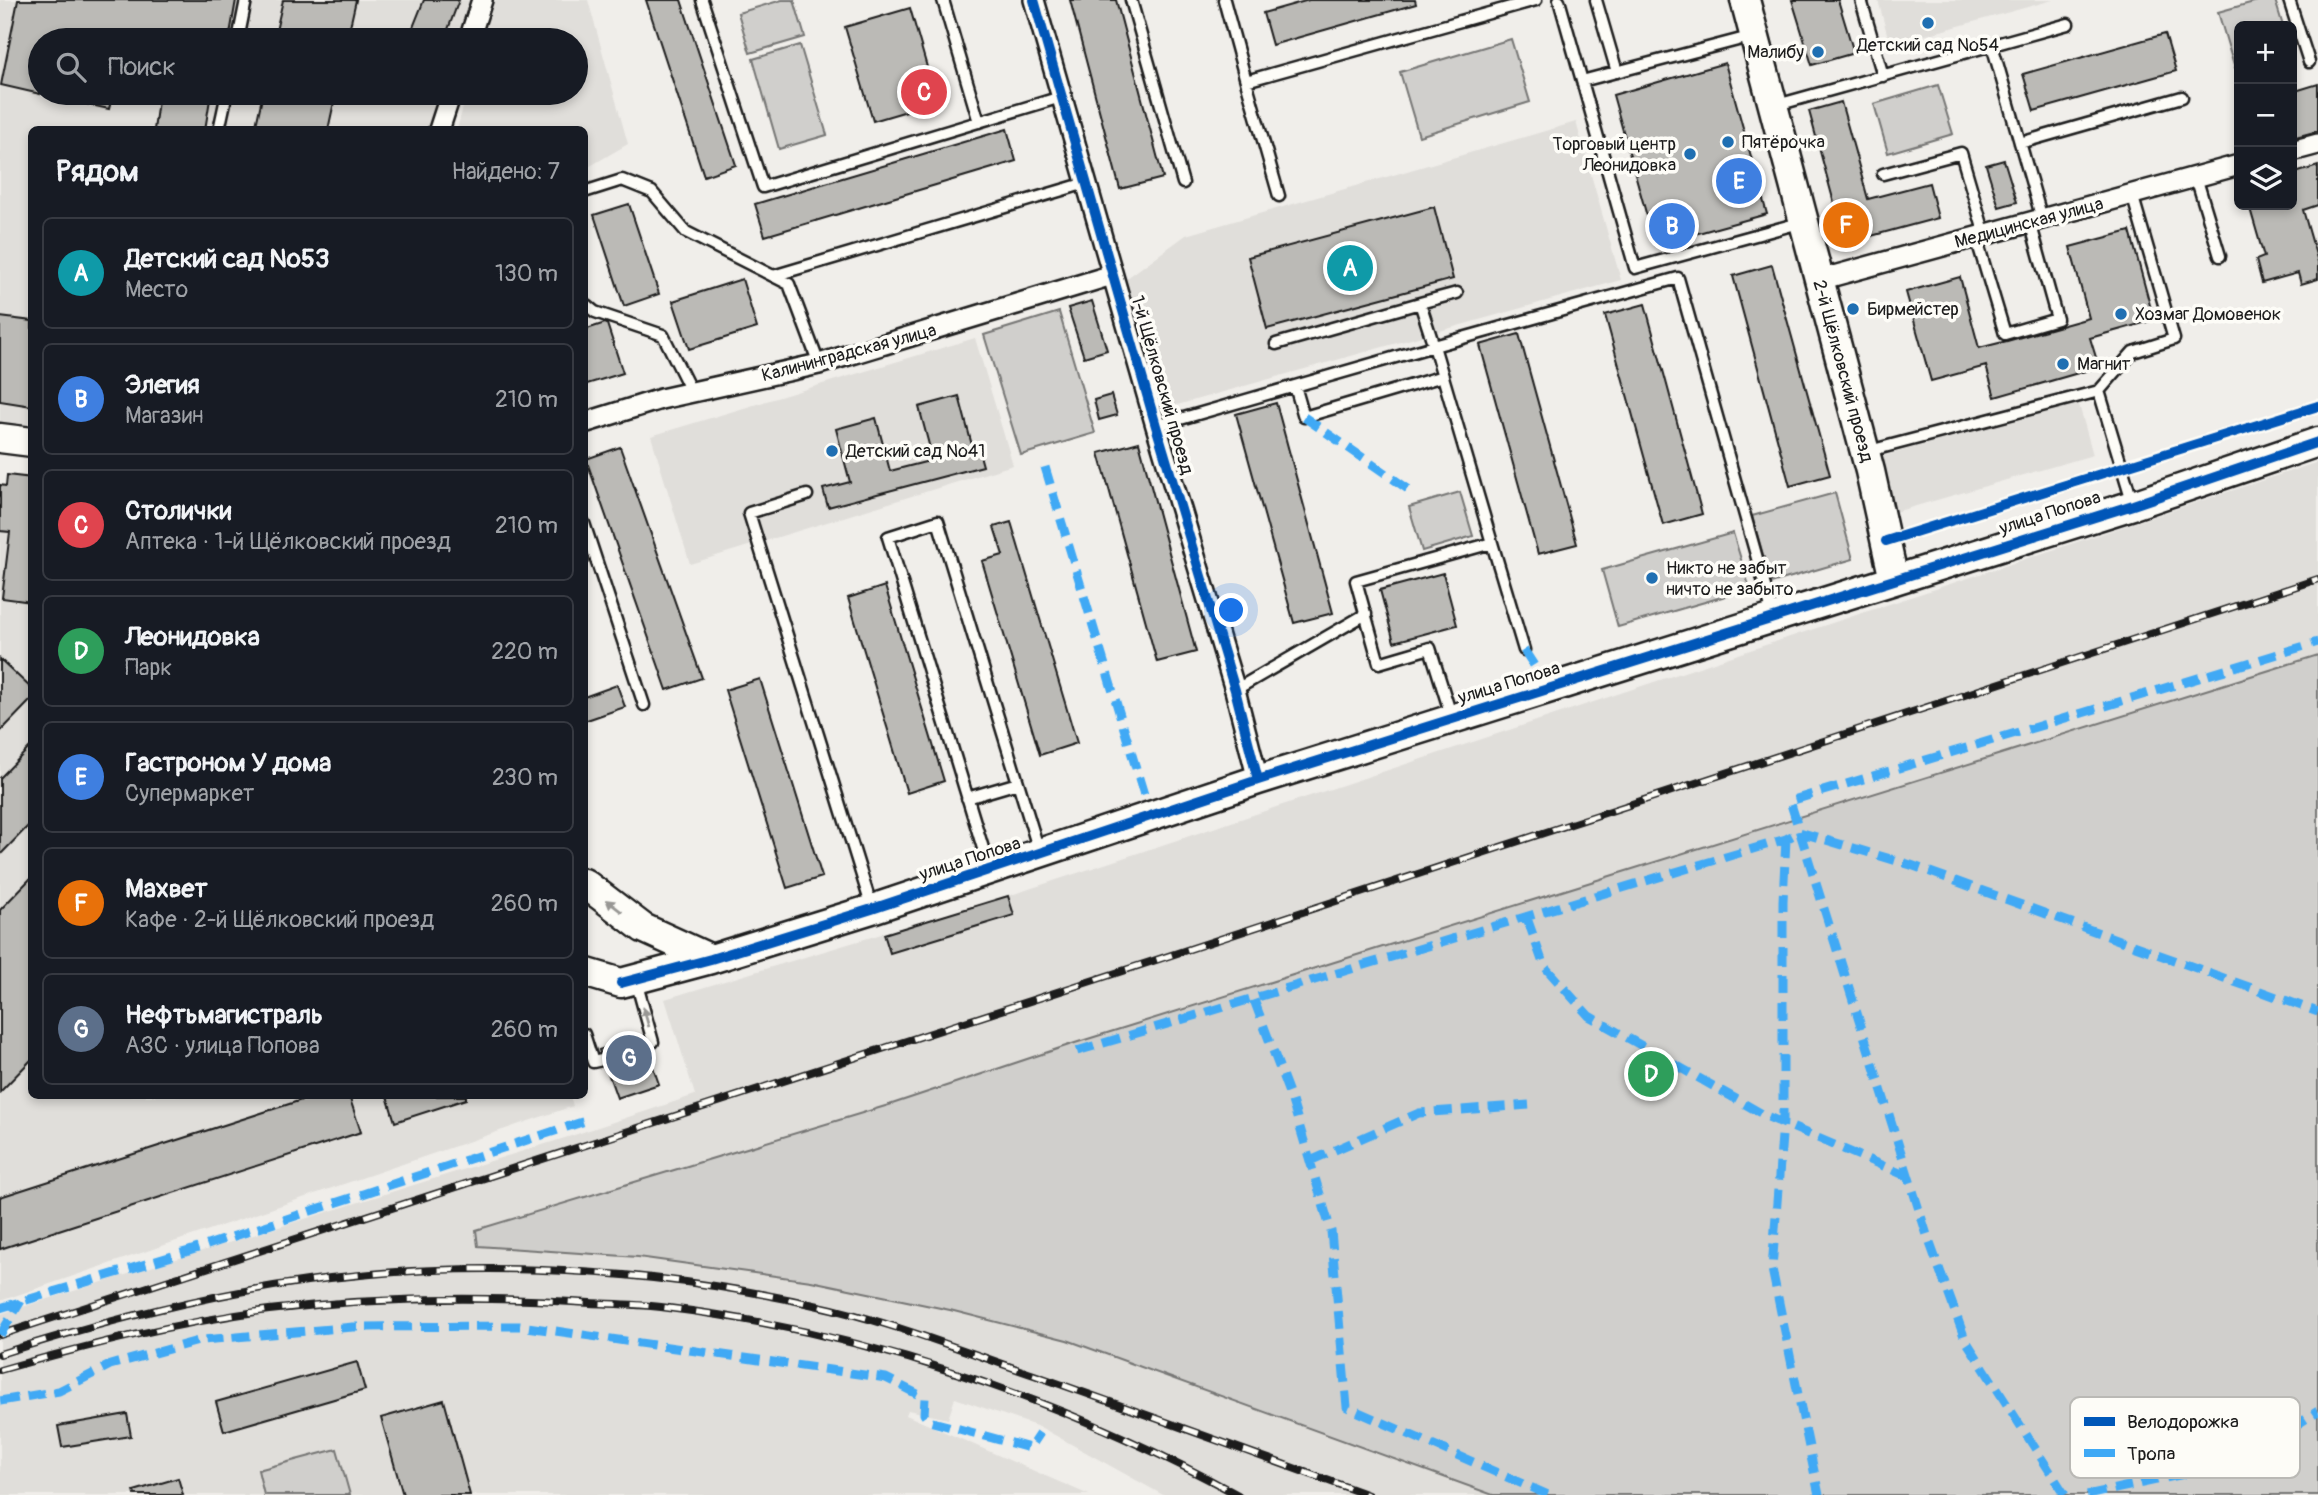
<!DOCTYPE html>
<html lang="ru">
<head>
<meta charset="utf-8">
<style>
  :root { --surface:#171b24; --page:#20242c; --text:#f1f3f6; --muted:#9ea1a6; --line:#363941; --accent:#1f6fb2 }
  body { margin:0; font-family:Pangolin,sans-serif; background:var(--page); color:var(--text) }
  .controls { position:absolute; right:21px; top:21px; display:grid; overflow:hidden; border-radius:10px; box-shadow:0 4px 10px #0003 }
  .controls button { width:63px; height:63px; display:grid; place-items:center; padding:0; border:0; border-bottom:2px solid var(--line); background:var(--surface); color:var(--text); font:35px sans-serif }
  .you { position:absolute; left:1232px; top:611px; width:24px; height:24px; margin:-18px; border:5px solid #fff; border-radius:50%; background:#1a73e8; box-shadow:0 0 0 10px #1a73e833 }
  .badge { display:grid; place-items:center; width:46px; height:46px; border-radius:50%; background:var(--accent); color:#fff; font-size:23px; font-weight:700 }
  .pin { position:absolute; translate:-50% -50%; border:4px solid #fff; box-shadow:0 2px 7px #0006 }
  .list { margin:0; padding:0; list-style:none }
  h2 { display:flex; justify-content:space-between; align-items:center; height:91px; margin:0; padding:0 28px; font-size:30px }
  h2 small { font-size:23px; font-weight:400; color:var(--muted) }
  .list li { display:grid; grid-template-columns:46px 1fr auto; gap:21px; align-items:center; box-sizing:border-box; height:112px; margin:0 14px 14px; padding:0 14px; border:2px solid var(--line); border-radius:10px }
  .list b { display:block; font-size:26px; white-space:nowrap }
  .list p { margin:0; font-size:23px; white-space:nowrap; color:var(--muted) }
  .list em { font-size:23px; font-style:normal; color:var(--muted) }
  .icon { flex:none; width:38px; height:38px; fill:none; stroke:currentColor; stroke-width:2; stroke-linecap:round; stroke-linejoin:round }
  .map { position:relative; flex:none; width:2318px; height:1495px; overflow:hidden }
  .search { position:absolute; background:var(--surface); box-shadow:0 4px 10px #0003; left:28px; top:28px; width:560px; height:77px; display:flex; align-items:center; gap:18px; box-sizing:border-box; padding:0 24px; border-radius:38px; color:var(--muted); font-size:26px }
  .panel { position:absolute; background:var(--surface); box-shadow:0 4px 10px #0003; left:28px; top:126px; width:560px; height:973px; border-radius:10px }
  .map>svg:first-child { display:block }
  .built { fill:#e0deda }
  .green { fill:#d0cfcc; stroke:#767674; stroke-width:2 }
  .building { fill:#bbbab6; stroke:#1c1c1c; stroke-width:2 }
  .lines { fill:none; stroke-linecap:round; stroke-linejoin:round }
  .lane-casing { stroke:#1c1c1c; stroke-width:15 }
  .street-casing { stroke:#1c1c1c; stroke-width:24 }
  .secondary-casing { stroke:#1c1c1c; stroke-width:33 }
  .lane { stroke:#fdfcf7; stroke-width:10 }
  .street { stroke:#fdfcf7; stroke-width:19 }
  .secondary { stroke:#fdfcf7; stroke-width:28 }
  .rail-casing { stroke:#1c1c1c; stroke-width:8 }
  .rail { stroke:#fdfcf7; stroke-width:5; stroke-dasharray:16; stroke-linecap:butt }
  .quiet { stroke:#3fa9f5; stroke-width:9; stroke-dasharray:18 9; stroke-linecap:butt }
  .cycleway-casing { stroke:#fdfcf7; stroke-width:15 }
  .cycleway { stroke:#0057b8; stroke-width:10 }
  .oneway { fill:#989794 }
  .poi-dot { fill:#1f6fb2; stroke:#fdfcf7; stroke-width:2.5 }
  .labels { text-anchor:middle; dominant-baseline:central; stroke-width:7; stroke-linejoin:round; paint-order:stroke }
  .poi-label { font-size:18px; fill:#1c1c1c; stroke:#fdfcf7; text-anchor:start }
  .street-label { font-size:18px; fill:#1c1c1c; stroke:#fdfcf7 }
  .key { fill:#fdfcf7; stroke:#bab9b5; stroke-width:2 }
  .key-label { font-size:19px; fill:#1c1c1c }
</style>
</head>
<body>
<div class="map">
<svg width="2318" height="1495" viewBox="0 0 2318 1495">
  <rect width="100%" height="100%" fill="#f0eeea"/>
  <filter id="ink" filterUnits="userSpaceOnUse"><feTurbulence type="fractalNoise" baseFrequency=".0143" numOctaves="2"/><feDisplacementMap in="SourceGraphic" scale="14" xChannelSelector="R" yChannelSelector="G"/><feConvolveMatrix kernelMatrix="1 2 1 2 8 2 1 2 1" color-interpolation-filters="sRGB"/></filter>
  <g filter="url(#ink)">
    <path class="built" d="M0,0H471L458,40H40V93H441L430,129L32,130L31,425L0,422Z
      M493,0H588L628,144L585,169L584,130L457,129L467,93H576V40H482Z
      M1878,0H2053L1890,45Z
      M1576,122L1621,280L1163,409L1123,281L1186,235Z
      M975,338L1013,465L690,564L651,436Z
      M2078,401L2093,455L1895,512L1880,457Z
      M2318,462V655L1075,1043L479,1246L638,1257L811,1281L950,1310L1067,1340L1493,1495H1163L1042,1428L955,1398L948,1419L908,1410L906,1415L1089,1495H0V1314L568,1137L695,1095L665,999L1008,896Z
      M7,475L32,478V1096H570L573,1106L0,1301V485L6,486Z"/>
    <path class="green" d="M782,0H794L805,37L750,53L738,13Z
      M2261,0H2275L2283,26H2239V68L2235,69L2218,12Z
      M1511,39L1530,102L1419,136L1400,72Z
      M800,45L827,135L779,149L753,59Z
      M1938,85L1953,134L1888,153L1874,104Z
      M1059,312L1095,433L1021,455L984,335Z
      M1460,492L1473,536L1422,551L1409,507Z
      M1835,493L1853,559L1771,583L1752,516Z
      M1733,533L1750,589L1618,627L1602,570Z
      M2318,655V1495H1493L1067,1340L950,1310L811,1281L638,1257L478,1246L476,1230L892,1104L1075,1043Z
      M337,1449L350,1495H264L258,1470Z"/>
    <path class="building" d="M18,0H236L229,40H40V94L1,85Z
      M283,0H356L347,40H274Z
      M424,0H459L444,40H408Z
      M646,0H681L736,165L704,176Z
      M1070,0H1116L1163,178L1120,189Z
      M1309,0H1415L1416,4L1272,45L1263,13Z
      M1792,0H1838L1854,53L1812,65Z
      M910,8L937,102L873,121L845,27Z
      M2165,34L2176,71L2034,111L2023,74Z
      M1725,63L1767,214L1655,245L1613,95Z
      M2318,84V131L2292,138V92Z
      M65,93H113L109,109L64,99Z
      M159,93H211L205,130H154Z
      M263,93H336L328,130H255Z
      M1841,102L1868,199L1929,183L1938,218L1845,243L1809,111Z
      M1007,129L1016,161L765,236L755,204Z
      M2004,160L2017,202L1999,207L1986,165Z
      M2318,166V205L2303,210L2318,262V279L2301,284L2298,273L2262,283L2256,260L2264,257L2249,205H2292V174Z
      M629,204L659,294L624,306L594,215Z
      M1434,207L1453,279L1267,329L1248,257Z
      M2130,231L2154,320L2090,338L2099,367L1995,397L1986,366L1931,381L1906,292L1960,277L1979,348L2007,341L2089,318L2070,247Z
      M1772,265L1830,475L1790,486L1733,276Z
      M742,279L757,328L689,349L673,301Z
      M1092,301L1107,350L1084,357L1068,308Z
      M1645,304L1702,514L1663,525L1605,315Z
      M0,317L32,321V406L0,401Z
      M605,323L607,324L623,373L584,385V330Z
      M1519,334L1577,544L1538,554L1480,345Z
      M1111,395L1117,415L1099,420L1094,400Z
      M959,396L973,449L978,448L983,466L828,507L823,489L850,482L836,429L876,418L890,471L933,460L919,407Z
      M1276,403L1333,613L1294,623L1236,414Z
      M1139,442L1196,652L1157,662L1099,453Z
      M620,447L702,678L667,690L586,459Z
      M7,475L32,478V602L2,598L10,532L0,531V485L6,486Z
      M1011,522L1077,743L1040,755L982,561L1003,555L994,527Z
      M1443,573L1457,625L1394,642L1380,590Z
      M885,586L944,781L907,793L848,598Z
      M0,659L32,689V699L0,732Z
      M760,679L822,877L787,888L725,690Z
      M617,685L625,707L584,721V697Z
      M32,745V822L0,855V778Z
      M32,877V1059L0,1092V910Z
      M1008,896L1014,915L890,953L884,934Z
      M638,1037L634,1049L639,1053H643L648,1069L653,1067L659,1084L617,1098L607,1070L604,1067L609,1063V1058L605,1053H600L599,1050Z
      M314,1096H349L361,1132L0,1249V1197Z
      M387,1096H466V1099L395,1122Z
      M357,1362L365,1390L224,1431L216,1402Z
      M444,1400L470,1495H403L381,1418Z
      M127,1414L131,1436L62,1447L58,1426Z
      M178,1478L183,1495H135L134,1491Z"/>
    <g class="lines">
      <g class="lane-casing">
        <path id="lane" d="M702,0L763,187L1061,97
          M943,0L979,122
          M1131,0L1183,183
          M1224,0L1246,81
          M1559,0L1582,81
          M1596,0L1617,72
          M1861,0L1883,76
          M2289,0L2309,62
          M1753,36L1582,81L1635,268L1803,222
          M238,40L246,0
          M1992,45L2042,219
          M1777,105L2068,24
          M219,130L227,93
          M2020,143L2182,97
          M1883,174L1961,153L1985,235
          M2196,177L2220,256
          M584,192L622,180L652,192L686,232L789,284L819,364
          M1279,196L1246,81L1536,0
          M1976,237L2005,334L2057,319L2030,222
          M773,276L1086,183
          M584,303L595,312L663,335L692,393
          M1420,303L1457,293
          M1276,344L1420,303L1434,346L1678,278L1773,615
          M1295,386L1304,417L1443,376
          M2099,391L2133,352L2174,339L2132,194
          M1156,426L1434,346L1492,543L1356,581L1379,663L1430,648L1451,715
          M1869,451L2099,391L2133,504
          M807,495L749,513L872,908
          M584,523L644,705
          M1492,543L1524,650
          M1235,690L1366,614
          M967,798L1018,783
          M989,868L888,537L938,521L1039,851
          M636,981L653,1042L641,1046
          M584,1034L593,1062L602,1060"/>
      </g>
      <g class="street-casing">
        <path id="street" d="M1034,0L1156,426L1235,690L1258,780
          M469,40L482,0
          M439,130L451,93
          M2292,151L2318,144
          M1819,280L2239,165
          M584,423L661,399L819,364L1112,275"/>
      </g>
      <g class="secondary-casing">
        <path id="secondary" d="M1745,0L1870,471L1894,580
          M0,438L32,442
          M584,883L643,928L711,959
          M584,972L621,983
          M621,983L711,959L872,909L1258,780L2133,505L2318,442"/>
      </g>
      <use href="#lane" class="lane"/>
      <use href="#street" class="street"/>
      <use href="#secondary" class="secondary"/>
      <g class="rail-casing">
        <path id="rail" d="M0,1335L1153,961L2318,579
          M0,1354C79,1329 159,1307 240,1292C432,1255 643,1264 832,1309C901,1326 967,1352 1034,1375C1146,1414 1257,1455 1368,1495
          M0,1370C89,1345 178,1322 269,1310C376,1297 483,1296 590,1303C613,1304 637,1304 661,1307C861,1331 1061,1398 1238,1495"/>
      </g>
      <use href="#rail" class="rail"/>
      <path class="quiet" d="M1304,417L1408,489
        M1045,467L1145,798
        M1524,650L1537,670
        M1786,839L1783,901V1122L1772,1269L1819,1495
        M1527,918L1544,966L1589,1016L1766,1116L1909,1177
        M1254,1000L1292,1101L1331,1231L1347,1407L1548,1495
        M1077,1051L1786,839L1799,832L1911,865L2318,1012
        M1310,1161L1419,1113L1529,1105
        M0,1308L189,1251L585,1121
        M0,1335L21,1301
        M0,1401L59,1391L110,1365L202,1340L353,1327L520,1326L886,1378L925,1398L924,1414L929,1421L1030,1448L1040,1433
        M2065,1495L1965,1339L1927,1235L1790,801L2318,642
        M2087,1495L2212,1468L2267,1444L2318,1411"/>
      <g class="cycleway-casing">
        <path id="cycleway" d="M1034,0L1156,426L1235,690L1258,780
          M1886,541L2318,406
          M621,983L711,959L872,909L1258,780L2133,505L2318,442"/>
      </g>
      <use href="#cycleway" class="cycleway"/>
    </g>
    <defs><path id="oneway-solid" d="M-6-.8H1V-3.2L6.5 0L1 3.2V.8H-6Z" transform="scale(1.75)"/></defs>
    <g class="oneway">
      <use href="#oneway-solid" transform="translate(614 906) rotate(-142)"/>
      <use href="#oneway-solid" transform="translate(646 1017) rotate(-106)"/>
    </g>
  </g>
  <g class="poi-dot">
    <circle cx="1928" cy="23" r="7"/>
    <circle cx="1818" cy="52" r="7"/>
    <circle cx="1728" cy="142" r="7"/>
    <circle cx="1690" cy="154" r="7"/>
    <circle cx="1853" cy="309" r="7"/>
    <circle cx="2121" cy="314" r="7"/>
    <circle cx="2063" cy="364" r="7"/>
    <circle cx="832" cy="451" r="7"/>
    <circle cx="1652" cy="578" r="7"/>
  </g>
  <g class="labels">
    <g class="poi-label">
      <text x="1928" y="45" text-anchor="middle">Детский сад №54</text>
      <text x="1804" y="52" text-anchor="end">Малибу</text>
      <text x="1742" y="142">Пятёрочка</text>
      <text x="1676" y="144" text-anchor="end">Торговый центр<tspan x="1676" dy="21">Леонидовка</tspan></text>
      <text x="1867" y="309">Бирмейстер</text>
      <text x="2135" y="314">Хозмаг Домовенок</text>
      <text x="2077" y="364">Магнит</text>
      <text x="846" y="451">Детский сад №41</text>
      <text x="1666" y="568">Никто не забыт<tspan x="1666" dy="21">ничто не забыто</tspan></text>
    </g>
    <g class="street-label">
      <text transform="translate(2029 223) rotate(-15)">Медицинская улица</text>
      <text transform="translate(849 353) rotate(-15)">Калининградская улица</text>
      <text transform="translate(1843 371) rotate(75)">2-й Щёлковский проезд</text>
      <text transform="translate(1162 385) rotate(74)">1-й Щёлковский проезд</text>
      <text transform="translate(2050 513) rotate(-18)">улица Попова</text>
      <text transform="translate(1509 683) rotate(-17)">улица Попова</text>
      <text transform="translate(970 859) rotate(-18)">улица Попова</text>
    </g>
  </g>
  <rect x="2070" y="1397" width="230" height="81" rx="10" class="key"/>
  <rect x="2084" y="1417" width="31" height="9" fill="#0057b8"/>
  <rect x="2084" y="1449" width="31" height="8" fill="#3fa9f5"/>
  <g class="key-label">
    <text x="2127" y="1428">Велодорожка</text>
    <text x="2127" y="1460">Тропа</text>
  </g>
</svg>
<div class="controls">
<button>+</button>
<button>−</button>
<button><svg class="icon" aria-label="layers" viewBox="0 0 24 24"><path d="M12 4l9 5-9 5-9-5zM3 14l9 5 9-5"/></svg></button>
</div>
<div class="you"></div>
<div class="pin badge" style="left:1350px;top:268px;background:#0f9aa8">A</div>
<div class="pin badge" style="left:1672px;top:226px;background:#3f7fe0">B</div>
<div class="pin badge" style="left:924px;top:92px;background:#e0444e">C</div>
<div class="pin badge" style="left:1651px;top:1074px;background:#2e9e5b">D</div>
<div class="pin badge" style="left:1739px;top:181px;background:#3f7fe0">E</div>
<div class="pin badge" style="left:1846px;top:225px;background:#e8710a">F</div>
<div class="pin badge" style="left:629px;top:1058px;background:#5c6f8a">G</div>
<div class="search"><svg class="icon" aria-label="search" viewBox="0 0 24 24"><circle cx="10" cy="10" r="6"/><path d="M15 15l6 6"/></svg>Поиск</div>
<section class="panel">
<h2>Рядом<small>Найдено: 7</small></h2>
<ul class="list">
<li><span class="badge" style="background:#0f9aa8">A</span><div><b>Детский сад №53</b><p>Место</p></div><em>130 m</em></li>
<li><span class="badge" style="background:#3f7fe0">B</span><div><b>Элегия</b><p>Магазин</p></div><em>210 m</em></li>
<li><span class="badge" style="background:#e0444e">C</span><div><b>Столички</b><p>Аптека · 1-й Щёлковский проезд</p></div><em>210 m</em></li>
<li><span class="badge" style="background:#2e9e5b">D</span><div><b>Леонидовка</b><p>Парк</p></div><em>220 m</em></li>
<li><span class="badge" style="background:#3f7fe0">E</span><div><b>Гастроном У дома</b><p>Супермаркет</p></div><em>230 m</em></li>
<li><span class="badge" style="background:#e8710a">F</span><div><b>Махвет</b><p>Кафе · 2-й Щёлковский проезд</p></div><em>260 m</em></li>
<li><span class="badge" style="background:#5c6f8a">G</span><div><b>Нефтьмагистраль</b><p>АЗС · улица Попова</p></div><em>260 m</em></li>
</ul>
</section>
</div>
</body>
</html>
